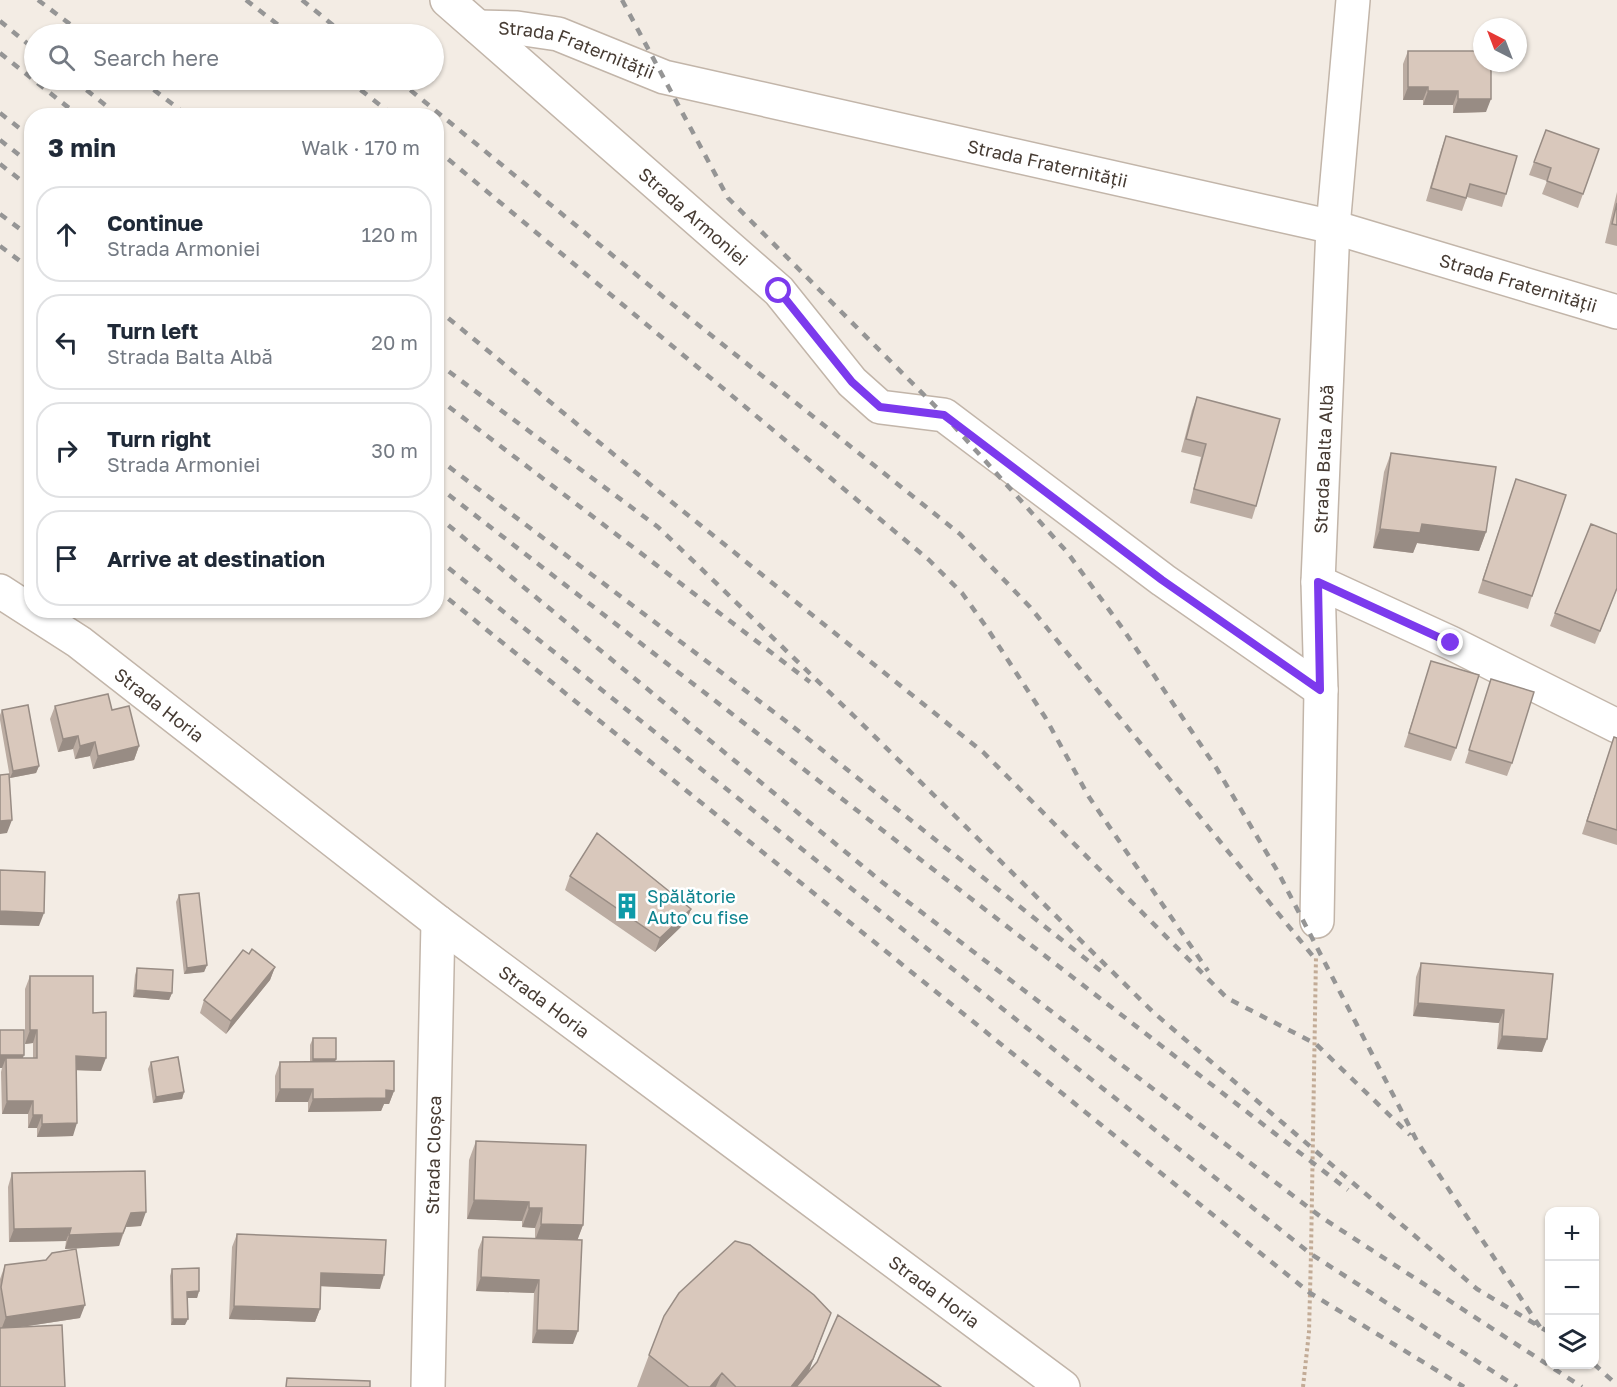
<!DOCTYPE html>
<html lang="en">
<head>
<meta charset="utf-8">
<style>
  :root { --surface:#fff; --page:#f6f6f7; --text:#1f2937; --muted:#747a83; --line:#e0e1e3 }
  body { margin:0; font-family:"Golos Text",sans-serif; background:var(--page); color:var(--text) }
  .controls { position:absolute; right:18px; bottom:18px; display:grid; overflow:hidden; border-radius:12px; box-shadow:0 2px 4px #0004 }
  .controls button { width:54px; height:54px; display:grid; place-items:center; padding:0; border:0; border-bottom:2px solid var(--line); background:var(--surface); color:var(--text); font:30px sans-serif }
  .compass { position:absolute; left:1473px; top:18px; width:54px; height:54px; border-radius:50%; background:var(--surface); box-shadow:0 2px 4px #0004; rotate:318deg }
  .stop { position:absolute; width:18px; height:18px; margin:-14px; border:4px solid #7c3aed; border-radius:50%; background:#fff }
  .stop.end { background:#7c3aed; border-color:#fff; box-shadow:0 2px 6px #0008 }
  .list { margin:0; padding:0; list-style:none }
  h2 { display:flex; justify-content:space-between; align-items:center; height:78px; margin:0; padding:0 24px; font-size:26px }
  h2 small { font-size:20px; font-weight:400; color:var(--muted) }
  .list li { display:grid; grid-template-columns:39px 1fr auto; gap:18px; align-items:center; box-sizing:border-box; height:96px; margin:0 12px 12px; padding:0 12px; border:2px solid var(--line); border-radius:24px }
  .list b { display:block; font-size:22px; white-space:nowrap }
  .list p { margin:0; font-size:20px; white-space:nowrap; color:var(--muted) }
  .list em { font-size:20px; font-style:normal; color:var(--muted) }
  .icon { flex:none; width:33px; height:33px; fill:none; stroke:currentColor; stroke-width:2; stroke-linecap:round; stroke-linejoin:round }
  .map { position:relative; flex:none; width:1617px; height:1387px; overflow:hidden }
  .search { position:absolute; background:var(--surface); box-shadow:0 2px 4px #0004; left:24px; top:24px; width:420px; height:66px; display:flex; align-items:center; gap:15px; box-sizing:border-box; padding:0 21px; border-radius:33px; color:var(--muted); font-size:22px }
  .panel { position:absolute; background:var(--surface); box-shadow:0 2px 4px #0004; left:24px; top:108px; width:420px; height:510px; border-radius:24px }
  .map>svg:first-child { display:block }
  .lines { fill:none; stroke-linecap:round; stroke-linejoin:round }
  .minor-casing { stroke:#c2b5a9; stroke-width:36 }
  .path { stroke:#c2ab96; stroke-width:4; stroke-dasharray:3 3; stroke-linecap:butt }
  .minor { stroke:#fff; stroke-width:33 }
  .rail { stroke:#959595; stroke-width:4.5; stroke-dasharray:8 8; stroke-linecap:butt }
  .wall { fill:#bbaca2 }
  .shaded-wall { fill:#988c84 }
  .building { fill:#d9c8bc; stroke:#988c84; stroke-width:1.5 }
  .route { stroke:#7c3aed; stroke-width:8 }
  .labels { text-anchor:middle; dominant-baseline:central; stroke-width:5; stroke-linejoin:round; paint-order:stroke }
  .street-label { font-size:18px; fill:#463b33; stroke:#fff }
  .culture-label { font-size:18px; fill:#0d838f; stroke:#fff; text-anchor:start }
</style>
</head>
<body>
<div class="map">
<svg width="1617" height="1387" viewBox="0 0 1617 1387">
  <rect width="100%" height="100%" fill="#f3ece4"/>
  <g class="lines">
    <g class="minor-casing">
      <g id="minor">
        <path id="s1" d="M447,0L779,291L852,382L880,407L944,415L1163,580L1321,690"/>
        <path id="s2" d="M478,27L517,28L558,34L664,77L1333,227L1617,312"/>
        <path d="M1318,582L1451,643L1617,726"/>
        <path id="s3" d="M0,591L79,642L438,922L1063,1387"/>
        <path id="s4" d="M1317,921L1321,690L1318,582L1333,227L1353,0"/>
        <path id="s5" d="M428,1387L438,922"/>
      </g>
    </g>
    <path class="path" d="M1303,1387L1309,1332L1311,1254L1316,956"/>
    <use href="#minor" class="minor"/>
    <path class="rail" d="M38,0L83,34
      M246,0L290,34
      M302,0L344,34
      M622,0L728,198L944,415L1067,552L1123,629L1217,769L1278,872L1418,1143L1540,1327
      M0,21L34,49
      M0,53L79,116
      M74,80L119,116
      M141,80L188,116
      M348,80L394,116
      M398,80L666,299L960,534L1030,607L1316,960
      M0,113L32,138
      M0,140L32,165
      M436,149L929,560L962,593L987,628L1045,717L1089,797L1208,971
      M0,164L32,189
      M0,214L32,238
      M0,246L32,270
      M436,308L679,508L983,752L1227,998L1316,1044L1410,1135
      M436,362L658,527L855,717L1153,1012L1477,1289L1550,1333
      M436,397L810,682
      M436,457L787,722L1101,971
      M436,485L1348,1190
      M436,515L882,882L1321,1217L1582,1387
      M436,558L1311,1254L1517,1387
      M436,589L1310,1293L1464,1387
      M1594,1364L1617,1385"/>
  </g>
  <path class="wall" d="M1408,51L1486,112L1453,113V105H1423V100H1403V64Z
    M1546,130L1599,149L1578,208L1542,194L1547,181L1529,175Z
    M1446,136L1506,194L1502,207L1467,197L1462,211L1426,201L1441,150Z
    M1617,192V246L1605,243Z
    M1197,397L1256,506L1252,519L1190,503L1201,457L1181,452L1192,410Z
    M1391,453L1486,532L1479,551L1417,543L1413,553L1373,548L1384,472Z
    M1516,479L1532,596L1528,609L1478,593Z
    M1617,589L1595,644L1550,626L1555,613Z
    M1431,661L1456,748L1451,761L1404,747Z
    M1491,679L1512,763L1507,776L1465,763Z
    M55,706L112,710L139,746L134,760L93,769L90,756L75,759L73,749L58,752L50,719Z
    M2,710L39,766L36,773L10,778L0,720V715Z
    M1614,737L1617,738V845L1582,834Z
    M570,876L691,909L686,922L655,952L565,890Z
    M179,895L207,965L204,972L184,974L176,902Z
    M249,954L275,967L270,980L226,1034L200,1013L204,1000Z
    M1421,963L1553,974L1542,1052L1497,1049L1499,1023L1413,1016L1416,977Z
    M137,968L172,993L169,1000L133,997L135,975Z
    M30,976L93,1013L101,1071L76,1070L73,1136L37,1137V1128H28V1114H2L1,1072L2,1068H0V1030L22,1058H33V1043L25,1044V989Z
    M313,1038L336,1059L335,1062L394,1091L389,1104H384L381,1111L308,1112V1102H275V1076L280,1062H310V1045Z
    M151,1062L184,1092L182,1099L153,1103L148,1069Z
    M476,1141L583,1225L577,1240L573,1344L532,1343L534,1293L476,1291L478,1250L483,1237L535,1239V1228L522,1227V1221L467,1219L469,1160Z
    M12,1173L141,1226L126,1227L119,1246L65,1249L66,1241L9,1242L8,1187Z
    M237,1234L380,1289L321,1286L320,1309L315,1322L229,1319L232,1247Z
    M5,1265L80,1318L28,1326L0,1328V1279Z
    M172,1269L199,1291L197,1298H187L185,1325H171L170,1276Z
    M649,1355L809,1371L941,1387H637Z"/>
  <path class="shaded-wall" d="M1408,87H1428L1423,100H1403Z
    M1428,91H1458L1453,105H1423Z
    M1458,99H1491L1486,112L1453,113Z
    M1422,524L1486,532L1479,551L1417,543L1413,553L1373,548L1380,529Z
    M78,736L73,749L58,752L63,739Z
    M95,742L90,756L75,759L80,746Z
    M139,746L134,760L93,769L98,756Z
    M39,766L36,773L10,778L13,771Z
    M12,820L7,833L0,834V821Z
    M691,909L686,922L655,952L660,938Z
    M0,911L44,913L39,926L0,925Z
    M207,965L204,972L184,974L187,968Z
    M275,967L270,980L226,1034L231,1021Z
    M136,990L172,993L169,1000L133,997Z
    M1418,1003L1504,1010L1499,1023L1413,1016Z
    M30,1030H37L33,1043L25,1044Z
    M1502,1036L1547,1039L1542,1052L1497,1049Z
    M0,1055H24L19,1068L6,1058L2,1068H0Z
    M76,1056L106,1058L101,1071L71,1070Z
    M313,1059H336L333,1066H310Z
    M280,1089H313L308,1102H275Z
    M386,1090L394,1091L389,1104H384L381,1111L308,1112L313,1099Z
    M184,1092L182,1099L153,1103L156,1097Z
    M7,1101H33L28,1114H2Z
    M33,1115H42L37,1128H28Z
    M77,1123L73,1136L37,1137L42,1124Z
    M474,1200L529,1202L522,1221L467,1219Z
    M529,1208H542L535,1228L522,1227Z
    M146,1212L141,1226L126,1227L131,1213Z
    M541,1224L583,1225L576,1244L534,1243Z
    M71,1228L66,1241L9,1242L14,1229Z
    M123,1233L119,1246L65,1249L69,1235Z
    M321,1273L384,1275L380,1289L317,1286Z
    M481,1277L539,1280L534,1293L476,1291Z
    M199,1291L197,1298H185L187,1292Z
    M85,1305L80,1318L1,1330L6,1317Z
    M234,1306L320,1309L315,1322L229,1319Z
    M831,1313L803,1387H791Z
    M173,1319H188L185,1325H171Z
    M537,1330L578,1331L573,1344L532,1343Z
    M722,1373L716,1387H710Z"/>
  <path class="building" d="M1408,51H1482V63H1491V99H1458V91H1428V87H1408Z
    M1546,130L1599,149L1583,194L1547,181L1551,168L1534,162Z
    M1446,136L1517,156L1506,194L1470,184L1466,198L1431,188Z
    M1617,203V225L1612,224Z
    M1197,397L1280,419L1256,506L1194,489L1206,444L1186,439Z
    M1391,453L1496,467L1486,532L1422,524L1420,533L1380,529Z
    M1516,479L1566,495L1532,596L1483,580Z
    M1591,524L1617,534V588L1600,631L1555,613Z
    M1431,661L1479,675L1456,748L1409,733Z
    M1491,679L1534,692L1512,763L1469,750Z
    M108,694L112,710L129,706L139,746L98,756L95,742L80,746L78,736L63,739L55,706Z
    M28,705L39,766L13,771L2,710Z
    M1614,737L1617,738V830L1587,821Z
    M9,774L12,820L0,821V775Z
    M597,833L691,909L660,938L570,876Z
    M0,870L45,872L44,913L0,911Z
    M199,893L207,965L187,968L179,895Z
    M252,949L275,967L231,1021L204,1000L243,950L249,954Z
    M1421,963L1553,974L1547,1039L1502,1036L1504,1010L1418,1003Z
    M137,968L173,970L172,993L136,990Z
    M30,976H93V1013L106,1012V1058L76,1056L77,1123L42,1124V1115H33V1101H7L6,1058H37V1030H30Z
    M0,1030H24V1055H0Z
    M313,1038H336V1059H313Z
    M178,1057L184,1092L156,1097L151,1062Z
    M394,1061V1091L386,1090V1098L313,1099V1089H280V1062Z
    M476,1141L586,1145L583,1225L541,1224L542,1208H529V1202L474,1200Z
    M145,1171L146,1212L131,1213L123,1233L69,1235L71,1228L14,1229L12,1173Z
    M237,1234L386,1240L384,1275L321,1273L320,1309L234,1306Z
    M483,1237L582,1240L578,1331L537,1330L539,1280L481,1277Z
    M735,1241L750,1245L814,1295L831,1313L813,1359L791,1387H736L722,1373L710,1387H689L649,1355L664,1316L679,1293Z
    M76,1249L85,1305L6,1317L1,1287L5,1265L46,1260L52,1253Z
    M199,1268V1291L187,1292L188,1319H173L172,1269Z
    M838,1315L941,1387H796L817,1362Z
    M62,1325L65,1387H0V1328Z
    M287,1378L370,1381V1387H286Z"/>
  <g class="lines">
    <path class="route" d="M779,291L852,382L880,407L944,415L1162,580L1320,690L1318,582L1451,643"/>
  </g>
  <defs>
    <g id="building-bare" transform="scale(2.07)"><path d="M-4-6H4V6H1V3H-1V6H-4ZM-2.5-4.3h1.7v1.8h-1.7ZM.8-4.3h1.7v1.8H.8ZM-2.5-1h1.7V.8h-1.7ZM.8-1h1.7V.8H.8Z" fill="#0f9aa8" stroke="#fff" stroke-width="2.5" paint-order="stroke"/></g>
  </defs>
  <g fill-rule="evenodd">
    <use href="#building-bare" x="627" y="906"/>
  </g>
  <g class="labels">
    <g class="street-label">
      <text stroke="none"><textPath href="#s2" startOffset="102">Strada Fraternității</textPath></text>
      <text stroke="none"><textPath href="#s2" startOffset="588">Strada Fraternității</textPath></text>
      <text stroke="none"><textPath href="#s1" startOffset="328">Strada Armoniei</textPath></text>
      <text stroke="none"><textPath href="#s2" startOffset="1074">Strada Fraternității</textPath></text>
      <text stroke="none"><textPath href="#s4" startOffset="462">Strada Balta Albă</textPath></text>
      <text stroke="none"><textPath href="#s3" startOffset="196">Strada Horia</textPath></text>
      <text stroke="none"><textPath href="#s3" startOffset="682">Strada Horia</textPath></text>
      <text stroke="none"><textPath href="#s5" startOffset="232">Strada Cloșca</textPath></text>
      <text stroke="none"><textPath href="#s3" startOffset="1168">Strada Horia</textPath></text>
    </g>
    <g class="culture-label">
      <text x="647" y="896">Spălătorie<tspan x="647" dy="21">Auto cu fise</tspan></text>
    </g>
  </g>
</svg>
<div class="controls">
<button>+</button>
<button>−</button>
<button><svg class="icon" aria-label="layers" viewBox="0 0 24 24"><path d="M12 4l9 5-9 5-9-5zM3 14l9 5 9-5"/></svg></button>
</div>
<svg class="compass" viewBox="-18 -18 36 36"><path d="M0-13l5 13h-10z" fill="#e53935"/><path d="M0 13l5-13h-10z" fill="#747a83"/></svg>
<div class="stop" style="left:779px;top:291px"></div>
<div class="stop end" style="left:1451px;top:643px"></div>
<div class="search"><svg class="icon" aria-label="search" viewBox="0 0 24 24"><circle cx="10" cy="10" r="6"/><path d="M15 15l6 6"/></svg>Search here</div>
<section class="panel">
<h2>3 min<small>Walk · 170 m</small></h2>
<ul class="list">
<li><svg class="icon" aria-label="ahead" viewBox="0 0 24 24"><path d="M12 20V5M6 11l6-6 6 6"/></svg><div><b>Continue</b><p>Strada Armoniei</p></div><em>120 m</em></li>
<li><svg class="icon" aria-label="left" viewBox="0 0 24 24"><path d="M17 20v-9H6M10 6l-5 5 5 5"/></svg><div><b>Turn left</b><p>Strada Balta Albă</p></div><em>20 m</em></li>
<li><svg class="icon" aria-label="right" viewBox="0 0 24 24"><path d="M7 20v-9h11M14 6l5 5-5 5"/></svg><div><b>Turn right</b><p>Strada Armoniei</p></div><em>30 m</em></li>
<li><svg class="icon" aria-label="arrive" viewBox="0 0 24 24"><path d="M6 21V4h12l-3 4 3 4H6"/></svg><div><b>Arrive at destination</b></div></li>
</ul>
</section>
</div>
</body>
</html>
